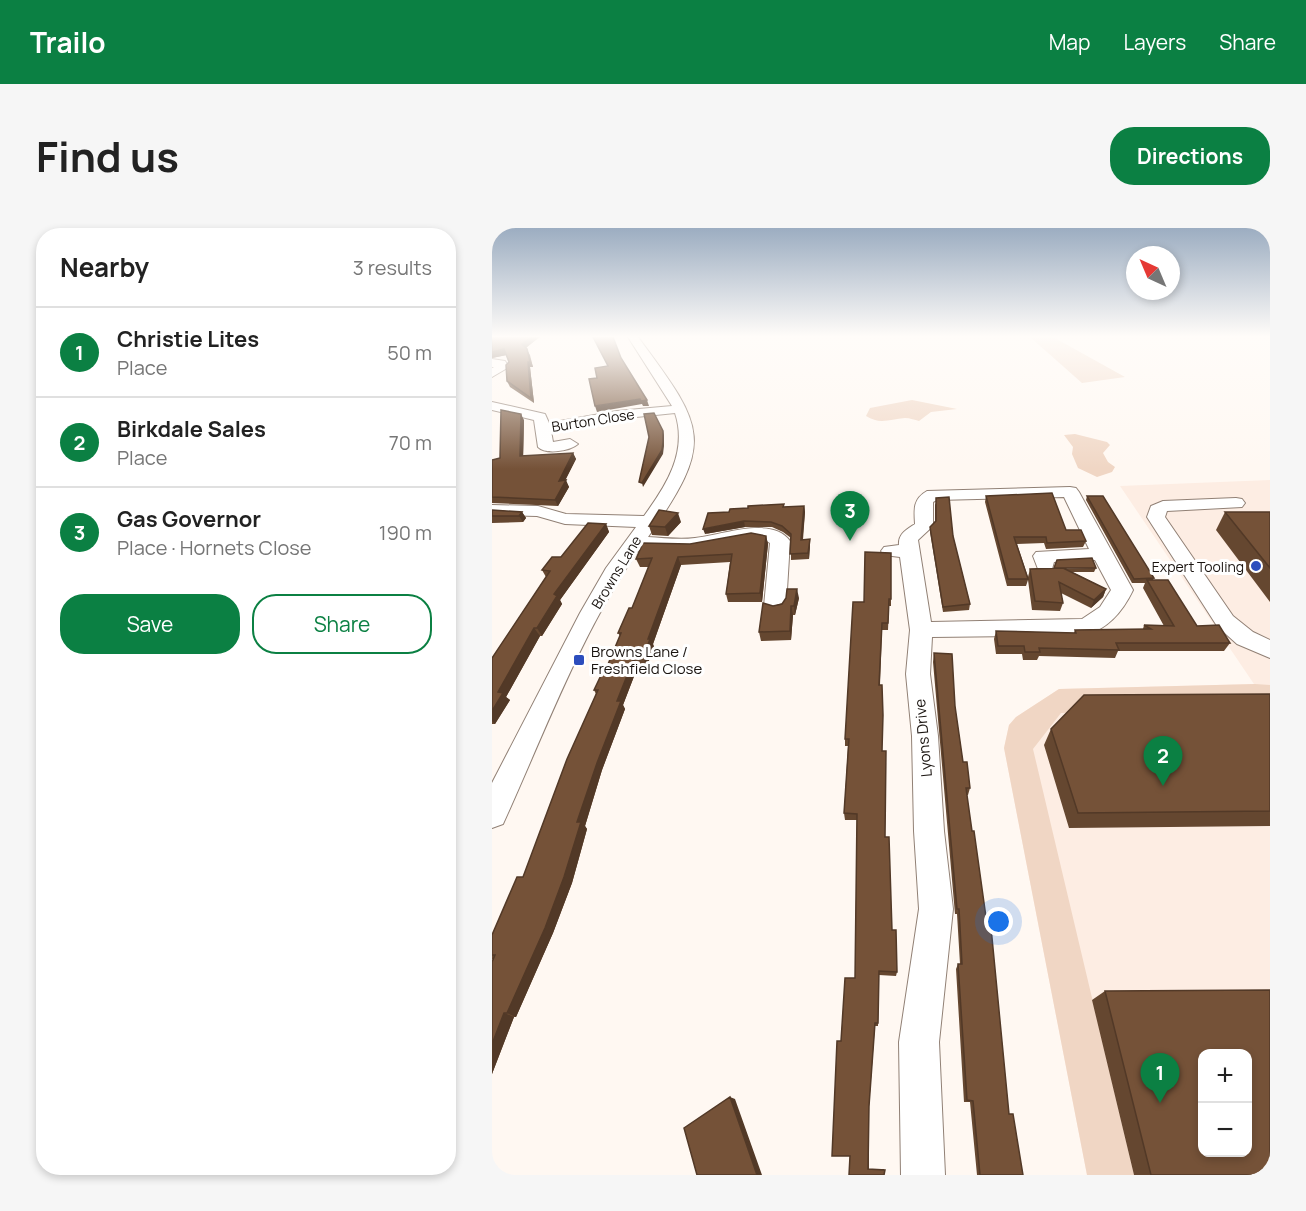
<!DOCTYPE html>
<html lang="en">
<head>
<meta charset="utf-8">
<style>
  :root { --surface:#fff; --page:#f6f6f6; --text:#222; --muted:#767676; --line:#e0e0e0; --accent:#0b8043 }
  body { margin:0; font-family:Manrope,sans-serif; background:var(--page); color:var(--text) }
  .controls { position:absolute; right:18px; bottom:18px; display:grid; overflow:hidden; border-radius:12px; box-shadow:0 3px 9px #0003 }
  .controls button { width:54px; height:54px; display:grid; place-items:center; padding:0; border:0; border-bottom:2px solid var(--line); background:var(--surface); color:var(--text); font:30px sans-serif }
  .compass { position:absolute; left:634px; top:18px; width:54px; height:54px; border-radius:50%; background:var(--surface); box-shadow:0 3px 9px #0003; rotate:316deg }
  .you { position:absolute; left:507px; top:694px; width:21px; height:21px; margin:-15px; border:4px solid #fff; border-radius:50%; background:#1a73e8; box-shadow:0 0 0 9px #1a73e833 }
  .badge { display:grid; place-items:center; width:39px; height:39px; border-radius:50%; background:var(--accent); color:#fff; font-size:20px; font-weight:700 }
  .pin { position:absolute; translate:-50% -50px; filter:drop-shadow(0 2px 3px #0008) }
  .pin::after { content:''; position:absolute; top:32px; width:21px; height:18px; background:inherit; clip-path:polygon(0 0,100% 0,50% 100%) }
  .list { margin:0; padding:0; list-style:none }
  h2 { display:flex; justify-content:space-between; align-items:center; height:78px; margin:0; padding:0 24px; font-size:26px }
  h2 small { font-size:20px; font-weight:400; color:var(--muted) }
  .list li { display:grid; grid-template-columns:39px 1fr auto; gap:18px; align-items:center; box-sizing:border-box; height:90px; padding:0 24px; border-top:2px solid var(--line) }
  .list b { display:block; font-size:22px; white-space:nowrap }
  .list p { margin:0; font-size:20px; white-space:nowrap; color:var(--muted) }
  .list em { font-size:20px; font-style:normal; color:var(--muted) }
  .actions { display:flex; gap:12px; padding:18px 24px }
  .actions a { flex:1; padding:14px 0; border:2px solid var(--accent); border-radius:24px; text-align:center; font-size:21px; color:var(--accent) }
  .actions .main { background:var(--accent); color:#fff }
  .map { position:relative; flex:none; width:778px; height:947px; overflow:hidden; border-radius:24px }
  header { display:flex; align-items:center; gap:36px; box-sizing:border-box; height:84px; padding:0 30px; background:var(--accent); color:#fff }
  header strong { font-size:28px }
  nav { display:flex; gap:33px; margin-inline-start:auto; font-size:21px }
  .intro { display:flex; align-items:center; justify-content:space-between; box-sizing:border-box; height:144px; padding:0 36px }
  h1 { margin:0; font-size:42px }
  .button { padding:15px 27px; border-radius:24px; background:var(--accent); color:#fff; font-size:21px; font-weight:700 }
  main { display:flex; gap:36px; padding:0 36px }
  aside { flex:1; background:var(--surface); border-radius:24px; box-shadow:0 3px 9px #0003 }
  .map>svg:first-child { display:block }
  .built { fill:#fdede3; fill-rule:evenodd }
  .green { fill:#f0d6c4 }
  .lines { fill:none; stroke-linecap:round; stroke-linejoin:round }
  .minor-casing { stroke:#918075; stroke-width:2 }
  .minor { fill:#fff; fill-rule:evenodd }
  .wall { fill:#654730 }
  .shaded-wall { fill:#523927 }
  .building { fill:#755238; stroke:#523927; stroke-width:1.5; fill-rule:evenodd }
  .poi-dot { fill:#2c4dbd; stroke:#fff; stroke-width:2 }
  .labels { text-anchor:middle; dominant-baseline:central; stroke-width:6; stroke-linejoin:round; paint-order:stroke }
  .far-street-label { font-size:14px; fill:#1a1410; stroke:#fff }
  .far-poi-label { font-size:14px; fill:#1a1410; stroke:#fff; text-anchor:end }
  .poi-label { font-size:15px; fill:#1a1410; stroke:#fff; text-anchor:start }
  .street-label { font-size:15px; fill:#1a1410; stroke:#fff }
</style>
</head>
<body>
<header>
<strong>Trailo</strong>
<nav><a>Map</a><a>Layers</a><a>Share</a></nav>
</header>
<div class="intro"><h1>Find us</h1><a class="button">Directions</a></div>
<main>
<aside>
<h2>Nearby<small>3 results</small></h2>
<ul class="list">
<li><span class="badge">1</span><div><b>Christie Lites</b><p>Place</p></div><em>50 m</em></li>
<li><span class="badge">2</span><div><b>Birkdale Sales</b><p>Place</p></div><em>70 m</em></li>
<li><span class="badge">3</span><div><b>Gas Governor</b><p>Place · Hornets Close</p></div><em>190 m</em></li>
</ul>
<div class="actions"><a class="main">Save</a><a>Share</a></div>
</aside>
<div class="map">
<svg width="778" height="947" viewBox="0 0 778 947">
  <rect width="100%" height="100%" fill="#fff8f2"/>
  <path class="built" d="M778,252V947H595L512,520L517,497L524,489L567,461L762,456L628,258ZM710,826H756V924H710Z"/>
  <path class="green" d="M538,109H561L633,149L590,155Z
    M420,172L465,181L439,184L427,193C423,192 418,190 413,190C398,191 388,197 374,188L378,180Z
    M583,206L615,214L618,217L611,225L616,234L623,239L620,244L605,249L586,240L580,226L581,219L572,207Z
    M763,456L778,457V476L569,485L541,521L642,947H595L512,520L517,497L524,489L567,461Z"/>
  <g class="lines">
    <g class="minor-casing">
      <path id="minor" d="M136,109H146C213,200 224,212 156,309C171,310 188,312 203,310C228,308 280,287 298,313L294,378L291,383L283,385L275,383L272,378L278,315C260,303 221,320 200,322C183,323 165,321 148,320C91,400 52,506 11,596L0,600V555L88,385L114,340L144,299L73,296L45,288L0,287V277L46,278L74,286L152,288C174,258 196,224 183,185L125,191L59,203L61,214L78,211L86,216C78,223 54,227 46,219L42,192L0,182V174L53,186L57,195L125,183L180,178Z
        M0,131L13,133L17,139L0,149V140L2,139H0Z
        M578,259L584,260L587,264L641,362C631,383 617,400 594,407L440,409L438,446L446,508L452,603L461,681L447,814L453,947H409L407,814L427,681L422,603L420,508L414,446L418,402L408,329L392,327L389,323L392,319L407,317C406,306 414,302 423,296C422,281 421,271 435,263ZM572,269L597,321L544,324L541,328L546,341H560L562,334L603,332L619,362L608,379L590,391L439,394L426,312L441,298V274L445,272Z
        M744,270L750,271L753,275L750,279L675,283L673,289L741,388L761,404L778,412V430L745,416L725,398L655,289L659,278L671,273Z"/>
    </g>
    <use href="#minor" class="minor"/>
  </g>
  <path class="wall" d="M0,109H47L34,120L38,127L41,139H38L42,175L18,159L15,153L17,134L14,127L0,130Z
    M32,192L31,228L81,225L84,231L73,252L77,259L66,278L0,275V232L8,230Z
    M494,268L574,302L594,313L591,319L554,321L552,315L525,316L536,349L538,341L604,340L602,344H580L614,361L611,369L599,380L569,365L571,375L568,383L540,382L536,352L534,358H515L493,274Z
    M595,268L662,350L661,352L705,398L738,415L732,423H626L623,430L547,428L545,432H531L530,426H504L502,411L504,403L582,405L583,402L651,401L652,397L672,398L651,360L653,355H640L594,272Z
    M443,275L461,308L478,376L477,382L451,384L438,304V299L443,293Z
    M312,278L313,284L311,312L318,311V317L317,331L299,332V310L291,304L280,299H253L213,306L292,279Z
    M0,282L30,284L34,290L31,294L0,295Z
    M733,284H778V374L724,302Z
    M189,294L176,308L160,307L157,298Z
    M114,296L117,304L68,372L70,376L50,408H48L14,469L18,472L3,496H0V430L54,349L50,342Z
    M274,308L276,316L270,374H236L234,366L238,334L189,337L161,416L162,419L155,438H146L131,477L133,481L110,542L93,598L95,601L80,655L61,705L24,789H22L0,846L1,732L0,731V707L31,649L104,466L102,462L114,441L128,408L126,405L140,380L157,339H148L144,331L198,316Z
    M399,325V378H397L396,402H390L388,457L393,609L400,702L405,744L404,748L387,747L386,798H383L377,879V941H392V947H357L358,928L349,813L363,750L365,592H353L352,585L356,518H353V511L372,374Z
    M307,370L303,387H301L299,412L269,413L267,404L281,378Z
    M442,425L463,478L471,534L478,560L476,567H475L517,886L531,947H485L478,874H472L464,741L466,736H468L465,686H463L441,434Z
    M778,466V598L577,600L552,517L559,501Z
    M613,763L778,947H642L600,772Z"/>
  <path class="shaded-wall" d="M39,109H48L32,121L30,116Z
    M12,121L15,127L0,130V124Z
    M35,121L41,139H38L42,175L39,170Z
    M148,171L155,172L157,178H151L150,176L105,184L103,178Z
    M29,186L32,192L31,235L28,228Z
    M171,203L172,207V218L171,226L151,259L150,255Z
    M81,225L84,231L70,259L67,253Z
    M74,252L77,259L66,278L63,272Z
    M312,278L313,284L310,317L309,312Z
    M30,284L34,290L31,294L27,288Z
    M186,285L189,294L176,308L173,299Z
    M252,293L253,299L213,306L211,301Z
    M114,296L117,304L68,372L70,376L50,408L45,400L62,366Z
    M274,308L276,316L270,374L268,365Z
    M318,311V317L317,331L316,325Z
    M186,329L189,337L161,416L162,419L155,438L151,430L156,411Z
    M305,361L307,370L303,387L302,378Z
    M614,361L611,369L599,380L602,372Z
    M299,378L301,387L299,412L298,403Z
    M42,400L48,408L14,469L18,472L3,496L0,493V483L6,464Z
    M142,430L146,438L131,477L133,481L110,542L93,598L95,601L80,655L61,705L24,789L15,785L85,594L125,473Z
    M12,785L22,789L0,846V816Z
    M238,869L243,871L270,947H265Z"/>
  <path class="building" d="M0,109H39L30,116L35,121L38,134H36L39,170L15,153L14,137L17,134L12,121L0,124Z
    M101,109H121L129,130L155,172L149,173L148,171L103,178L97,151L105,150L103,140L116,138Z
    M9,182L29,186L28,228L81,225L67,253L74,252L63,272L0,269V232L8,230Z
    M162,185L171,203V214L170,222L150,255L147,254L157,209L152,186Z
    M560,265L574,302H589L594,313L555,315L554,309H522L536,351H516L494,268Z
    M595,268H611L662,350L642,351Z
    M457,269L461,308L478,376L451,379L438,299L444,293V270Z
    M292,276L291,279L312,278L309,312L318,311L316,325L298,326L299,306L290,298L279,294L252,293L211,301L216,285L237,284L238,281L256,280V278Z
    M0,282L30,284L27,288H0Z
    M167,282L186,285L173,299L157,298Z
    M733,284H778V340Z
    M96,295L114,296L62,366L65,368L45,400H42L6,464L11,465L0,483V430L58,343L50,342L60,329H69Z
    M259,305L274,308L268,365L234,366L240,326L186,329L156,411H158L151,430H142L125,473H129L105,535L85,594H89L72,649L53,700L15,785H12L0,816V734L3,727H0V707L25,649H31L75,531L106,462H102L112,441H114L129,405H126L137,380H140L160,330L144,331L151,315L198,316Z
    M373,324L399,325V371H397L396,395H390L387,457H390L391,487L390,523H394L393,609H397L400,702H404L405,744L387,743L386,795H383L377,878L376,941L393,942L392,947H357L358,928H340L345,813H349L353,750H363L365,586L352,585L357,511H353L361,374H372Z
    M600,330L604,340H562L565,332Z
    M571,340L614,361L602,372L567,354L571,375L543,373L538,341Z
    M655,352H676L705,398L727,397L738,415H624L627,422L547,420L548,424H533L532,418H506L504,403L584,405L583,402L656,401H659L652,397L682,398Z
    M295,361H305L302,378H299L298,403L267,404L271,375L281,378L290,376L294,370Z
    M442,425L460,426L463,478L471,534H475L478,560H474L480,603H482L494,689H498L517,886H521L531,947H488L481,873L475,872L466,736H470L467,681H465Z
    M778,466V583L586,585L559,501L592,467Z
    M778,762V947H659L613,763ZM711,825H756V924H711Z
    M238,869L265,947H205L192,900Z"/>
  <linearGradient id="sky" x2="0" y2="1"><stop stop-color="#9cadc1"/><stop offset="0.45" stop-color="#fffcf9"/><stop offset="1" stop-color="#fffcf9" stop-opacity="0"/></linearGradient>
  <rect width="778" height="241" fill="url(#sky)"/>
  <g class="poi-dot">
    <circle cx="764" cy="338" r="6"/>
    <rect x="81" y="426" width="12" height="12" rx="3"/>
  </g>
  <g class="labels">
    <g class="far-street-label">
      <text transform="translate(101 192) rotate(-9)">Burton Close</text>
      <text transform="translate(124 344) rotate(-59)">Browns Lane</text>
    </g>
    <g class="far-poi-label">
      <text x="752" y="338">Expert Tooling</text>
    </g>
    <g class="poi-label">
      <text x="99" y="423">Browns Lane /<tspan x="99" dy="17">Freshfield Close</tspan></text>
    </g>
    <g class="street-label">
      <text transform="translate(431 510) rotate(-95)">Lyons Drive</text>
    </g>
  </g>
</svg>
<div class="controls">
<button>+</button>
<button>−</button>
</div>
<svg class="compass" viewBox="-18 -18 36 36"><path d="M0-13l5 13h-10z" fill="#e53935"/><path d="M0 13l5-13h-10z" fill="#767676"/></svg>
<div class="you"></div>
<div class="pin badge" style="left:668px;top:875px">1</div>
<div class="pin badge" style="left:671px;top:558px">2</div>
<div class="pin badge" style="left:358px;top:313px">3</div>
</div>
</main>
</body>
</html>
